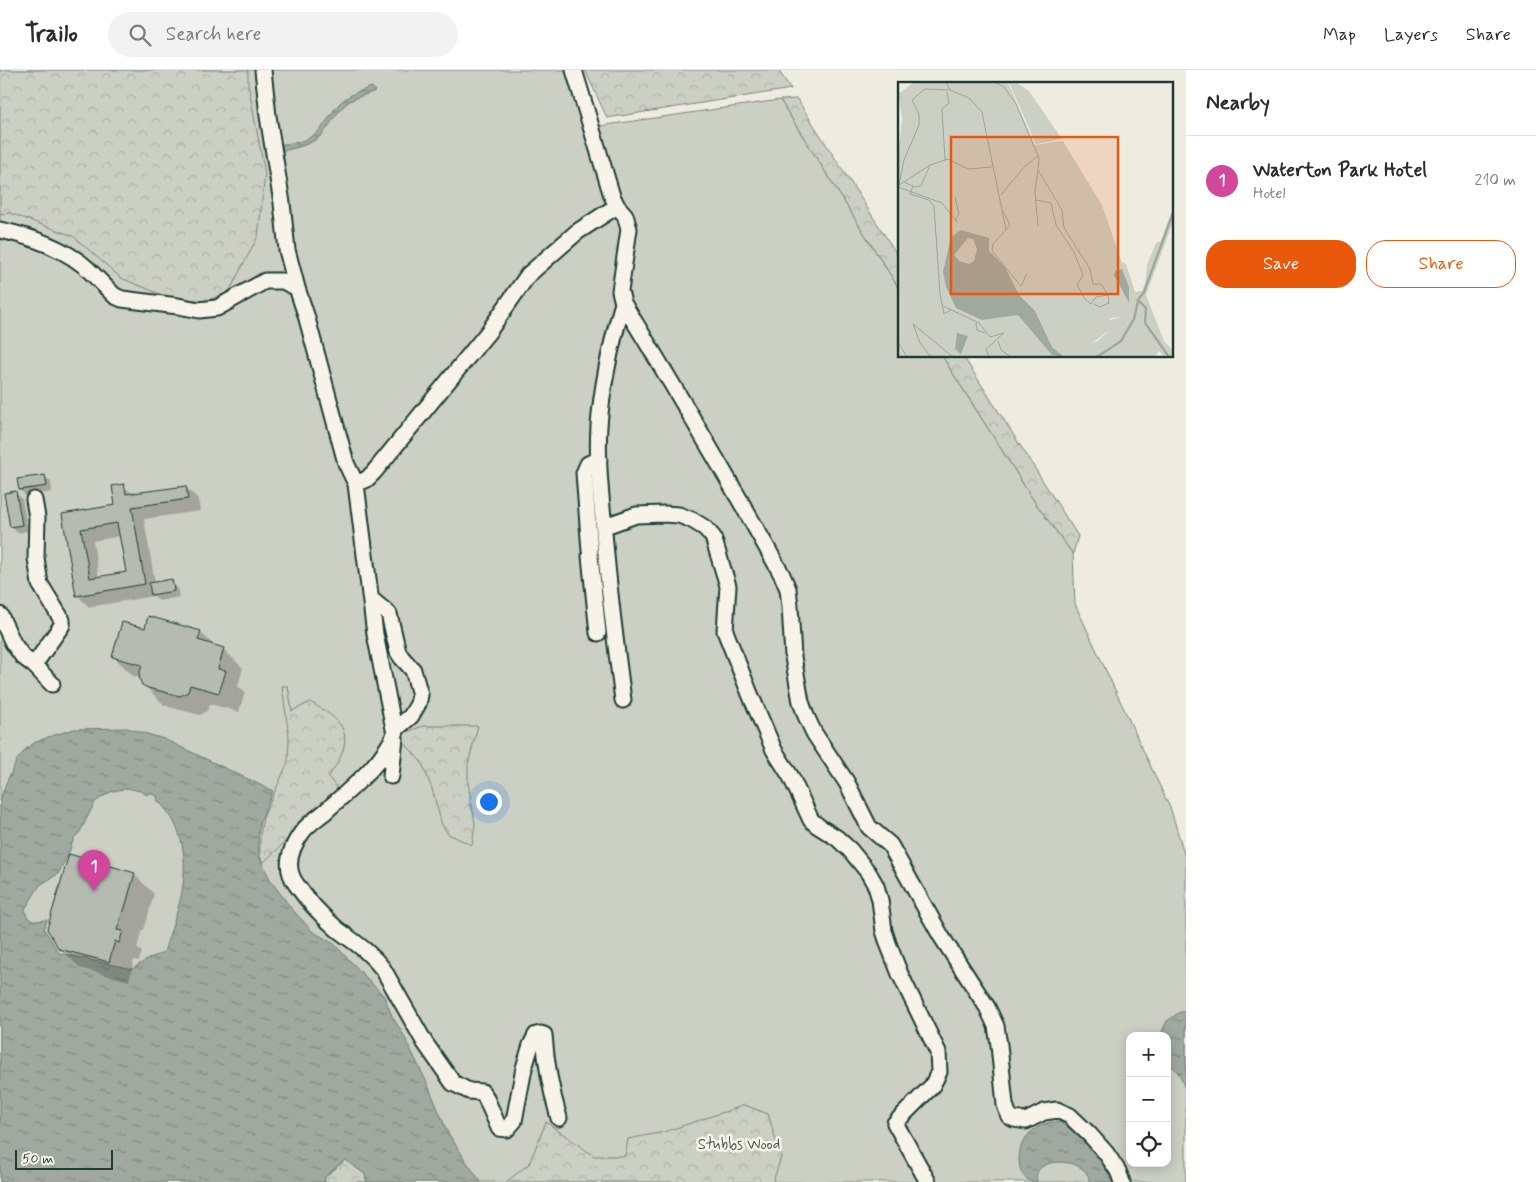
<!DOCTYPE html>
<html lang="en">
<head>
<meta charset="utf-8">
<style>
  :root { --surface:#fff; --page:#f2f2f3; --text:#2b2b33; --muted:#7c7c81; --line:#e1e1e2; --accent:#ea580c }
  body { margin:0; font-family:Mynerve,sans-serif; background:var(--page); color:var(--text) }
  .controls { position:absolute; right:15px; bottom:15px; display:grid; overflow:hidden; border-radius:10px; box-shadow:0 2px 12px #0003 }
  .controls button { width:45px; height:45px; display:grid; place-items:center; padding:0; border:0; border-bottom:1px solid var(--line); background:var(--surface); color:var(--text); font:25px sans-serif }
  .scale { position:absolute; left:15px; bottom:12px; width:98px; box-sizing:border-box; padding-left:5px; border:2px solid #1f3d34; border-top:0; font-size:14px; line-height:18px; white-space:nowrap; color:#1f3d34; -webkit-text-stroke:4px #f7f3e8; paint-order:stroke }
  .you { position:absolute; left:488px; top:731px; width:18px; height:18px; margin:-12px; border:4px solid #fff; border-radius:50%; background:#1a73e8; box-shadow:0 0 0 8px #1a73e833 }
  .badge { display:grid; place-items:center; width:32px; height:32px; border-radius:50%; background:var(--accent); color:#fff; font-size:16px; font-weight:700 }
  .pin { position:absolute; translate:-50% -41px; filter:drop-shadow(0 1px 2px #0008) }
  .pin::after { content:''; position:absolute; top:26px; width:18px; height:15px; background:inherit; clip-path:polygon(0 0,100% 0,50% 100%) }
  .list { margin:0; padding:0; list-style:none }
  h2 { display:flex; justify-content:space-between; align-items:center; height:65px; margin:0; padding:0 20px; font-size:21px }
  h2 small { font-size:16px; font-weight:400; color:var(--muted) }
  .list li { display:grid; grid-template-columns:32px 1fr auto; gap:15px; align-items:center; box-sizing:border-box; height:90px; padding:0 20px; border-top:1px solid var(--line) }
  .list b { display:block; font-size:19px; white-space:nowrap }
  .list p { margin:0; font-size:16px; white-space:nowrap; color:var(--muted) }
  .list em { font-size:16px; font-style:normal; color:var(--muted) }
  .actions { display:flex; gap:10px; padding:15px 20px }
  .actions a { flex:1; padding:11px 0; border:1px solid var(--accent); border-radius:20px; text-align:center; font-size:18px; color:var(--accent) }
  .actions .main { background:var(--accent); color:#fff }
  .icon { flex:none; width:28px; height:28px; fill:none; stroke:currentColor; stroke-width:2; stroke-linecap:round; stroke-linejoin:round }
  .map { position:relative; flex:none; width:1186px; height:1112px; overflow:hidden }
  header { display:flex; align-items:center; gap:30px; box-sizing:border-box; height:70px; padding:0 25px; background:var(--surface); border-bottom:1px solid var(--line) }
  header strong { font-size:24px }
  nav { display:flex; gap:28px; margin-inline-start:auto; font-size:18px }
  .search { width:350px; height:45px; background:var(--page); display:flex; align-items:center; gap:12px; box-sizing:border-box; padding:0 18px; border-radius:28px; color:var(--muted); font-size:19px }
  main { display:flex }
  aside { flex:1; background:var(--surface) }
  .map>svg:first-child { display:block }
  .green { fill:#cccfc4; stroke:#76867c; fill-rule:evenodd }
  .forest { fill:url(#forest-crowns); stroke:#76867c }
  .water { fill:url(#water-ripples); stroke:#6c7e74; fill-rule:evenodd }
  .shadow { fill:#0003; fill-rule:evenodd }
  .building { fill:#b5bbb0; stroke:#1f3d34; fill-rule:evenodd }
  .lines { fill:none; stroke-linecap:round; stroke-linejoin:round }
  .minor-casing { stroke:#1f3d34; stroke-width:19 }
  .minor { stroke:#f7f3e8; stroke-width:15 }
  .labels { text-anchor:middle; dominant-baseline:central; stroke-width:5; stroke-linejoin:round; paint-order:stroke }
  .park-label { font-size:15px; fill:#425a51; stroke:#f7f3e8 }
  .inset-river { fill:none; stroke:#9fa99f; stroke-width:2.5 }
  .inset-road { fill:none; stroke:#9ba69c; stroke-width:1 }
  .view { fill:#e8590c; fill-opacity:0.15; stroke:#e8590c; stroke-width:2.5 }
  .inset-edge { fill:none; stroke:#1f3d34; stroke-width:2.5 }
</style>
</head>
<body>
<header>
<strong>Trailo</strong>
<div class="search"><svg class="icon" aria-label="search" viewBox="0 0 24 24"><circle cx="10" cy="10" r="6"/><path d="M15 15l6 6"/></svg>Search here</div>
<nav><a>Map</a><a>Layers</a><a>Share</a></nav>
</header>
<main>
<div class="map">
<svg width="1186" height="1112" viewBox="0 0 1186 1112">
  <defs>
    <pattern id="forest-crowns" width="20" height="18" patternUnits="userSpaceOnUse" patternTransform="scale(1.25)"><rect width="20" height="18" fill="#cccfc4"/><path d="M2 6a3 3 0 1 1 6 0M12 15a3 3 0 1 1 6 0" fill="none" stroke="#afb3a9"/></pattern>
    <pattern id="water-ripples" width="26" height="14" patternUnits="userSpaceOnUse" patternTransform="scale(1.25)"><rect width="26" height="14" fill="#9fa99f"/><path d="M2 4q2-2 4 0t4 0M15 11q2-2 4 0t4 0" fill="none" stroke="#818b82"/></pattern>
  </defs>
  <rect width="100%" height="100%" fill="#eeece1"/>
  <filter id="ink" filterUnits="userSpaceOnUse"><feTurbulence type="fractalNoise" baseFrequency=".02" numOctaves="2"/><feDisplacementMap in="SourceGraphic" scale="10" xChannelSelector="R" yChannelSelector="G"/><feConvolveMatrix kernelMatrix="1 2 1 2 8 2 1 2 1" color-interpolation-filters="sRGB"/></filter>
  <g filter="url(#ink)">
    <path class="green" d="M0,0H575L599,56L780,30L900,220V286H942L1036,434L1073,484L1075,534L1171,740L1186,790V1112H0ZM1130,966H1167V1093H1130Z"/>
    <path class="forest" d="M0,0H248V14L265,104L258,166L229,222L206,231L167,227L121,208L73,166L10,143L0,144Z
      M585,0H778L791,19L607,48Z
      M797,29L900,189V220L780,30Z
      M942,286H963L1078,466L1073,484L1036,434Z
      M282,616H288L292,641L310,632C330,644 353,655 342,683C339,692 333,700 328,707L339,720L263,793L260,786V765L263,748L288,692L289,667Z
      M423,656H478L468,694V712L475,754L472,775L448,764L442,755L432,719L422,693L398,665Z
      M745,1035L768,1044L781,1087L773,1112H506L529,1094L546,1052L594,1086H625L628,1069L664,1062Z
      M345,1090L365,1104L367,1112H324L325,1107Z"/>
    <path class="water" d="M372,17L375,21C366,25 355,27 347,33C337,41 332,52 325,61C316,74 298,77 283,81L282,74C301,73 316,68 326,52C331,45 334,39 340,33C349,24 361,21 372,17Z
      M127,658L164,669L273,721L260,752L258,766L259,786L263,795L271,811L291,838L312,861L334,874L384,926L392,946L403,964L427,1013L448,1063L468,1094L481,1112H367L365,1104L345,1090L325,1107L324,1112H0V731L6,713L17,690L26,679L34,673L48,667L74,659ZM127,718L140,721L147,725L149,722L158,727L157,730C185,756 188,791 181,827C177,845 169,864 164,882L148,889L132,899L59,883L44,859L47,850L33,851L29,849L26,844L25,839L40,815L58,804L68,785L74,768L80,762L95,732L110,722Z
      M1180,942H1186V1021L1179,1004L1167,990V966H1160L1167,951Z
      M1051,1052C1056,1052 1060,1052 1063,1054C1076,1061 1111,1098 1113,1112H1089C1091,1087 1029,1084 1037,1112C1017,1112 1016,1086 1023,1072C1029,1061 1040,1055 1051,1052Z"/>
    <path class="shadow" d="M44,406L51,412L52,422L26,426L20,420Z
      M124,416L133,425L186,417L198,429L200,441L144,449L155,513L171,511L177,517L179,527L159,531L154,526L89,537L77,525L64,445L117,436ZM121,466L127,503L99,508L93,471Z
      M16,423L22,429L28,461L17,463L11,456Z
      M146,560L200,562L215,576L223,579L243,598L238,616L245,622L239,642L210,634L207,641L200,645L169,637L163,634L143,614L141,608L133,606L114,587Z
      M134,804L154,824L144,860H142L137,878L142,882L139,891L134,890L129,911L80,898L60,878Z"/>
    <path class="building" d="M45,405L47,416L19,420L17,409Z
      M124,414L126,424L186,416L188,429L132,437L145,514L76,526L62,444L115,435L112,416ZM117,453L126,502L90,508L81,459Z
      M16,421L22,455L10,457L4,423Z
      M172,509L174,521L151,525L149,513Z
      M148,546L201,561L198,570L224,578L218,599L226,601L219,623L190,615L188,622L180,626L148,618L142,615L140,610L139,605L142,595L112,587L122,552L145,558Z
      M69,784L135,803L124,841H123L117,860L123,861L119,873L115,871L109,892L59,879L47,859Z"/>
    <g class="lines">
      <g class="minor-casing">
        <path id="minor" d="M263,0L268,46L282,133L287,180L297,218L306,245L346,393L356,414L375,564L395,664L397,658L411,646L418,634L420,625L413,600L402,588L398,582L389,544L371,529
          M574,0L612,126L617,136L625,145L629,159L620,221L623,233C678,323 731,413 782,505L788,519L790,536L793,587L801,632L806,646L814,663L847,713L869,757L890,775L941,866L987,937L996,956L999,975L1005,1035L1009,1046L1014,1049L1026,1051L1044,1042L1057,1040L1070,1046L1090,1065L1106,1083L1118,1101L1122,1112
          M0,160C28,166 59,176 82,194C94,204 104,216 115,226L122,229L178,236L199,240L217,238L265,211H283L297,218
          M356,414L367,409L374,402L489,261L528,205L577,162L617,136
          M34,430L37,447L36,488L40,514L62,550V555L34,595
          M603,451L611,454L636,445L664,444L679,445L692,450L705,458L713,467L728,516L725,561L750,624L774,680L791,707L811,750L818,756L837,768L850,780L868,802L876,816L880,830L884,861L889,876L900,904L938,982L939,1002L932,1016L895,1053L928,1112
          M590,481L584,403L588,394L599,389
          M590,486L598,563
          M0,545L13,573L23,587L34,595L52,614
          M623,630C615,569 607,509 603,448C600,417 597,387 599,356C602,314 611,274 623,233
          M395,664C381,695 351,718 326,741C319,747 309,753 303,761C291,777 283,796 296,814C307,830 322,846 337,859C355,873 368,880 383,899L425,973L453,1013L469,1021L482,1022L485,1026L499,1058L507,1059L514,1051L524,998L531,975L536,965L541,964L544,965C546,994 551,1021 559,1048
          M391,706L395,668"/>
      </g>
      <use href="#minor" class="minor"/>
    </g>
  </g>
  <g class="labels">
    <g class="park-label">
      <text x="739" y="1075">Stubbs Wood</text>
    </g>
  </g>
  <g transform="translate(898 12)">
    <rect width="275" height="275" fill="#eeece1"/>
    <path d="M20,0H106L111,3L137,63L162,59L204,123L229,195L235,222L224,235L212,236L210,249L189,265L186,275H0V65L11,23L6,9ZM263,159L254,184L247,206L249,183L258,161Z" fill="#cccfc4"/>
    <path d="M16,0H20L7,9L11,23L19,33V48L4,78H0L4,36L0,9L2,11ZM107,0H118L131,9L164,57L138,62L112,3ZM45,4L50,20L44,21L40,14L37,18V41L31,59L34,23L28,9ZM55,10L71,17L83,30L90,69L89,78L82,87L50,75L45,28L56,15ZM162,59H165L204,123L199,116ZM31,66L30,76L34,80L29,81L12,94L14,80ZM275,126V140L248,213L266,259L275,268V275H267L261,269L257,275H171L157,267L144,236L123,212L130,203L140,208L161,202L160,216L166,227L158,231L166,253L182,265L200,259L210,249L205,240L224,235L235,222L224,180L228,182L237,210L244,209ZM93,142L101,147L100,156L90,167Z" fill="#cccfc4"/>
    <path d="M63,148L91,156V169L107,185L121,213L137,229L154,265L166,275L154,273L120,233L84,238L58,226L48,205L45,190L53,155ZM70,156L75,157L79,167L76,179L71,182L61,179L56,173ZM224,187L231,205V221L216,193L218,188ZM59,251L70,254L63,272L57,267Z" fill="#9fa99f" fill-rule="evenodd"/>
    <path class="inset-river" d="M199,275L223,259L236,237L240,219M271,275L247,241L248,226L240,218L246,210L275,131"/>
    <path class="inset-road" d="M96,0L106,5L118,22L141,76L140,88L164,128L166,146L192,187L195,202H203L210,213L198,215L193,222L187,217L179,203L185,193L176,170L158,143L153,121L138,118M52,8L71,16L84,30L108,148L112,143L105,129M47,78L44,27L51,21L49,10M140,88L137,110L140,144M6,100L17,105L23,104L32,83M1,103L6,78L21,43V32L14,18L27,7L52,8L48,0M1,103L32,83L50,77L70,87L94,85M15,104L12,112L31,118L36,124L42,212L46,232L53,228M0,105L44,121L60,141M103,113L127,84L140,74M57,115L61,132L57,139M108,148L95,162L94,169L123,204L129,191M196,222L202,225L211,221L210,213M45,224L81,241L92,255L106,251L88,267L91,275M78,241L79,248L87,251M100,259L103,268L113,275M0,260L9,275M33,275L22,261L15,242L55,275"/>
    <path class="view" d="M53,55H220V212H53Z"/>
    <rect width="275" height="275" class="inset-edge"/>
  </g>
</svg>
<div class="controls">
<button>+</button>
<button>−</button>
<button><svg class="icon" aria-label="locate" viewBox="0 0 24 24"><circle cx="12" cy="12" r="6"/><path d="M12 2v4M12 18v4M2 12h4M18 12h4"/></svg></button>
</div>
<div class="scale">50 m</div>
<div class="you"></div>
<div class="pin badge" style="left:94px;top:821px;background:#d1479c">1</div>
</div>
<aside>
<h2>Nearby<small></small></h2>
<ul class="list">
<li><span class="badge" style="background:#d1479c">1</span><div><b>Waterton Park Hotel</b><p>Hotel</p></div><em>210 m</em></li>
</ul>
<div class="actions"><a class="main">Save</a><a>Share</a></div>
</aside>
</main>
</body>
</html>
